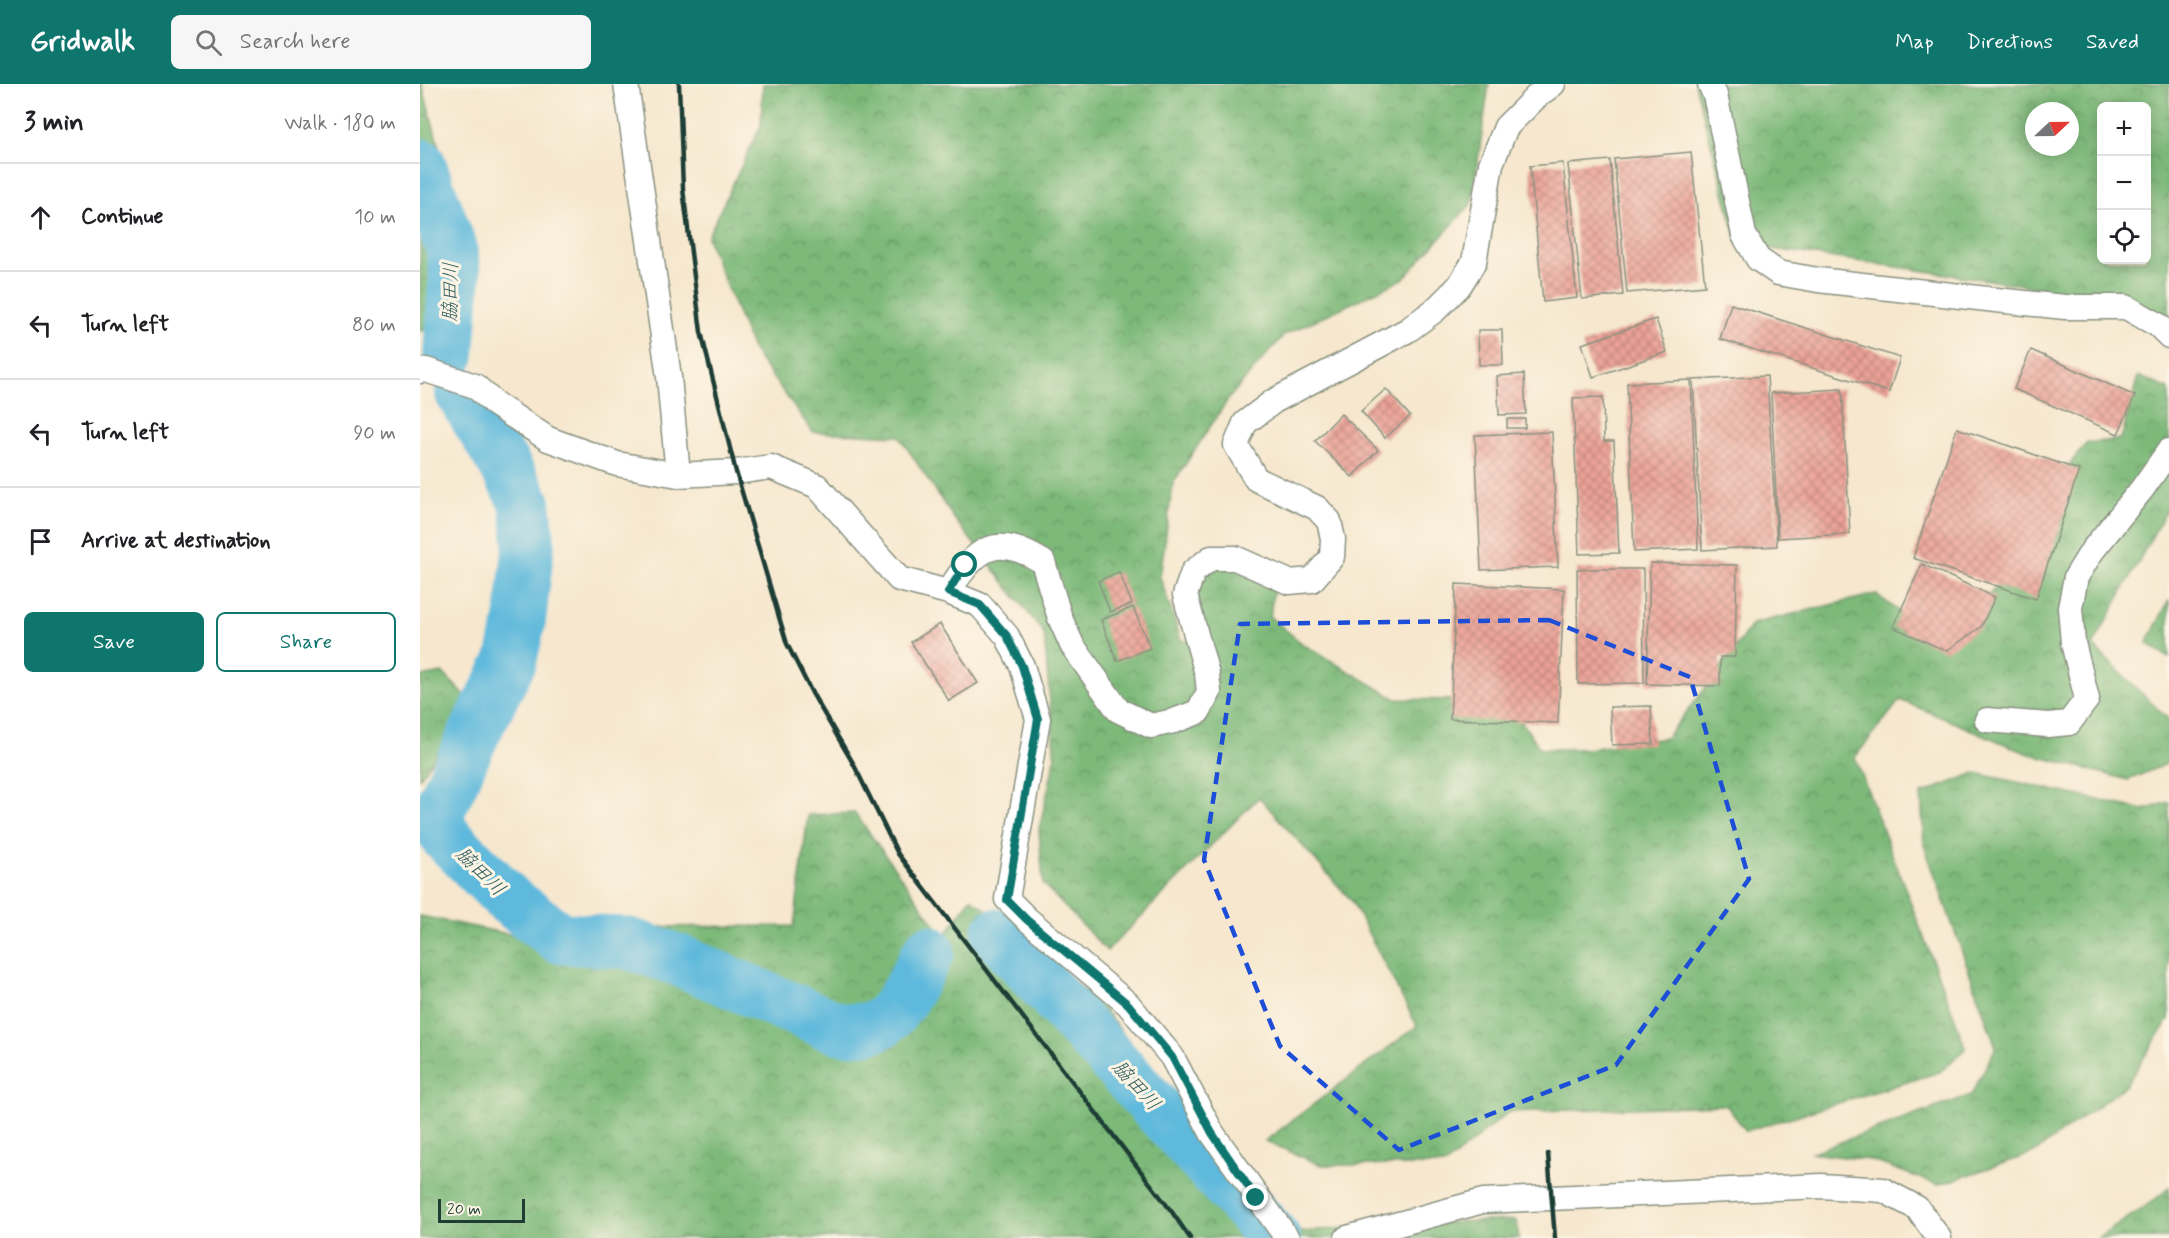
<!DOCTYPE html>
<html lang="en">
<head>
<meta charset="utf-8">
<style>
  :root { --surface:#fff; --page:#f6f6f6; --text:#202124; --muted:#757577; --line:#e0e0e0; --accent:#0f766e }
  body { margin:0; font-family:Mynerve,"Klee One",sans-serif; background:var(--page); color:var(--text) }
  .controls { position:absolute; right:18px; top:18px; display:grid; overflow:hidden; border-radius:9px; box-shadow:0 3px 15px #0003 }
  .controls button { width:54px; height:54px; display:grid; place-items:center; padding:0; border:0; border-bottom:2px solid var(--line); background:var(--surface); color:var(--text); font:30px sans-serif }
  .compass { position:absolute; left:1605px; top:18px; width:54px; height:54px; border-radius:50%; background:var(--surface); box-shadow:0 3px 15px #0003; rotate:68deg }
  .scale { position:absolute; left:18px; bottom:15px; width:87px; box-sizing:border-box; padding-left:6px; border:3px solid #1f3d34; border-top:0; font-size:16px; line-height:21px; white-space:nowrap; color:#1f3d34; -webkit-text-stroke:4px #fcf5e5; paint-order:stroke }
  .stop { position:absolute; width:18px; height:18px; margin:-14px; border:4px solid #0f766e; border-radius:50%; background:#fff }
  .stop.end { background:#0f766e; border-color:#fff; box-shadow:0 2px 6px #0008 }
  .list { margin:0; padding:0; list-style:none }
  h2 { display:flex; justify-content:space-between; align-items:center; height:78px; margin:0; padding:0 24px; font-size:26px }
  h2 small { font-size:20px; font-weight:400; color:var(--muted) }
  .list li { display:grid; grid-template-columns:39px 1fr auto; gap:18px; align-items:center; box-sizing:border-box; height:108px; padding:0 24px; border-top:2px solid var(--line) }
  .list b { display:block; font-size:22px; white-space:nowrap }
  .list em { font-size:20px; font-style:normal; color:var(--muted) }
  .actions { display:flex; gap:12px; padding:18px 24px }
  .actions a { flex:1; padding:14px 0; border:2px solid var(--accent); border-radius:9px; text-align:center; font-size:21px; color:var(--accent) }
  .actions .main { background:var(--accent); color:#fff }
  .icon { flex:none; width:33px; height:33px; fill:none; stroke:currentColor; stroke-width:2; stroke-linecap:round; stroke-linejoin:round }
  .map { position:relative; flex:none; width:1749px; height:1154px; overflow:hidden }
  header { display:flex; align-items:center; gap:36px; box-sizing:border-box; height:84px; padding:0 30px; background:var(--accent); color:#fff }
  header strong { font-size:28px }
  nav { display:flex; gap:33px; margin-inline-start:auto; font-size:21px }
  .search { width:420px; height:54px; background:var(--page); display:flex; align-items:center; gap:15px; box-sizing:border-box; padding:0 21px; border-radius:9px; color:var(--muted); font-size:22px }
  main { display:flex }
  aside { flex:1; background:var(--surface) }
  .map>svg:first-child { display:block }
  .forest { fill:url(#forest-crowns); stroke:#4e7b56; stroke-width:1.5; fill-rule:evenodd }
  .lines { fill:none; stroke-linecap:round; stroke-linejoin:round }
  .river { stroke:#5fb9dc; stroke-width:52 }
  .building { fill:url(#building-cross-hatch) }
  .minor-casing { stroke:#8a9281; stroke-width:27 }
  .minor { stroke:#fff; stroke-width:24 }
  .rail { stroke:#1f3d34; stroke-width:4.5 }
  .route { stroke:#0f766e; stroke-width:8 }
  .marked { fill:none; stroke:#1d4ed8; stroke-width:4.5; stroke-dasharray:12 8; stroke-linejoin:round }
  .labels { text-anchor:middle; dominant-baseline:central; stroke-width:6; stroke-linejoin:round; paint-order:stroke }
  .water-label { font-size:20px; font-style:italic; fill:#2f5c5e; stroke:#fcf5e5 }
</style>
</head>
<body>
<header>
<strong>Gridwalk</strong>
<div class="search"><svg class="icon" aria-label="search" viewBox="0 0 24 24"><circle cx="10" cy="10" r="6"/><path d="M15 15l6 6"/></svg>Search here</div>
<nav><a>Map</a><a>Directions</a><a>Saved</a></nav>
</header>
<main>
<aside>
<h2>3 min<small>Walk · 180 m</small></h2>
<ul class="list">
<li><svg class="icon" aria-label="ahead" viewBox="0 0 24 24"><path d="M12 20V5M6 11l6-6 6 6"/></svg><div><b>Continue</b></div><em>10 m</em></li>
<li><svg class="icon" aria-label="left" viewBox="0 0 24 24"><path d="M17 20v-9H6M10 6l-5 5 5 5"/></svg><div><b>Turn left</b></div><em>80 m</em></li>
<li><svg class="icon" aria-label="left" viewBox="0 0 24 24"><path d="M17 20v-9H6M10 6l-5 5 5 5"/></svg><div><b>Turn left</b></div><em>90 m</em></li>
<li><svg class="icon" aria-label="arrive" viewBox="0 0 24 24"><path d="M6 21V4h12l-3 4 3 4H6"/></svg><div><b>Arrive at destination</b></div></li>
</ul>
<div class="actions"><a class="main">Save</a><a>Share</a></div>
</aside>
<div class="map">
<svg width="1749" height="1154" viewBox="0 0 1749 1154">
  <defs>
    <pattern id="forest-crowns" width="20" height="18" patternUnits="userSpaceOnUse" patternTransform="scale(1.5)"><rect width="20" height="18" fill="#7db979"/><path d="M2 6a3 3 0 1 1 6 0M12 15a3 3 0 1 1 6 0" fill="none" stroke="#669864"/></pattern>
    <pattern id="building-cross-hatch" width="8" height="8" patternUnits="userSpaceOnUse" patternTransform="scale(1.5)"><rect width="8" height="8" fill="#eca297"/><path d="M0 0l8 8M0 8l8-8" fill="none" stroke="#bf857c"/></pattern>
  </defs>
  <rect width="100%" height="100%" fill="#fcf5e5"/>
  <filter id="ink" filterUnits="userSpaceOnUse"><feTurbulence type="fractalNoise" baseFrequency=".0167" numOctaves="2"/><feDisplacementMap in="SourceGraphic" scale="12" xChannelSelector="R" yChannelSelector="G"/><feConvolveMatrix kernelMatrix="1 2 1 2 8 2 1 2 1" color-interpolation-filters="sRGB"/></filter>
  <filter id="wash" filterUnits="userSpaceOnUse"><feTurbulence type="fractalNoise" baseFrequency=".008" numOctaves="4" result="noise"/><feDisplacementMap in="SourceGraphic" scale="24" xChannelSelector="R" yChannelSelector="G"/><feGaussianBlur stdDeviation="1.35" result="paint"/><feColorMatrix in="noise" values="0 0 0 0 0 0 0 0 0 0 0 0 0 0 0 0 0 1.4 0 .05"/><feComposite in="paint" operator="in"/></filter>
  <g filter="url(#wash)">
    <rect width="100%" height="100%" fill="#f6e7ce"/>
    <path class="forest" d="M0,0H2L47,166L8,245L0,247Z
      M343,0H1069L1052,119L983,195L864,251L809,314L753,399L740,493L761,556L783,560L768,494L777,470L857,480L850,533L884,561L976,615L1088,617L1120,665H1168L1246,654L1295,592L1332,540L1456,510L1523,561L1580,499L1568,479L1667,359L1701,355L1718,292L1749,305V421L1673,562L1749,636V679L1708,696L1609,670L1480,616L1435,673L1546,964L1520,988L1326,1047L1306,1021L1088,1028L1025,1081H901L845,1057L997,942L931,816L839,713L687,867L623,800L619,745L635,676L624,549L533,433L479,352L393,348L333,267L287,154L341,41Z
      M1275,0H1749V230L1602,201L1318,160ZM1682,22H1726V176H1682ZM1614,27H1650V63H1614Z
      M1749,516V574L1727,559Z
      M23,589L52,619L0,694V593Z
      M1555,689L1724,726L1749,718V935L1706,1001L1614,1069L1518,1101L1451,1076L1390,1069L1551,1011L1576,963L1504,761L1501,710Z
      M435,729L524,853L551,814L595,847L677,917L862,1150L964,1140L1096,1136L1099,1154H0V832L103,853L199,843L374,842L388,731Z
      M1749,1104V1154H1678L1733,1117Z"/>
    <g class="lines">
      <path class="river" d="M0,80L31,163L35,190L29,270
        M41,309L85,382L105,419L109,459L100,536L91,577L55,648L17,731L24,751L89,816L140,854L207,859L258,876L418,944C431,946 443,946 455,942C477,934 497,888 509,867
        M577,850L855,1154"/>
    </g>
    <g id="blocks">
      <path class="building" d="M1271,68L1285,202L1207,209L1194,75Z
        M1190,76L1203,211L1162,215L1148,80Z
        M1143,79L1157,214L1123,218L1110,82Z
        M1311,220L1480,274L1469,308L1300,255Z
        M1236,235L1247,268L1173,293L1162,260Z
        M1058,246H1082L1083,281H1059Z
        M1611,266L1715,312L1698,350L1594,305Z
        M1104,290L1106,330L1079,331L1077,292Z
        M1347,292L1357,462L1282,466L1273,296Z
        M1271,296L1278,465L1214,468L1207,299Z
        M966,305L990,332L965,354L941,327Z
        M1422,305L1430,450L1358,454L1351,309Z
        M1183,313L1184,357H1194L1199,469L1159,470L1153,314Z
        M921,330L958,366L932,393L895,357Z
        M1087,335H1105V344H1087Z
        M1537,344L1659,386L1616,515L1493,474Z
        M1132,348L1138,483L1061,486L1055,351Z
        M1230,479L1317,481L1315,573H1300V602L1227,600Z
        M1502,480L1575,513L1561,543L1526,567L1473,543Z
        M1157,485H1223L1224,599L1158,600Z
        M699,488L712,520L690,528L678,497Z
        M1036,500L1144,505L1138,639L1030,635Z
        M713,523L730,564L697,577L681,536Z
        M520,540L558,599L529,617L491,558Z
        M1231,622L1233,660L1192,661L1190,623Z"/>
    </g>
  </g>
  <g filter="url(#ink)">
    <use href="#blocks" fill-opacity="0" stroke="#8a9281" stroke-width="1.5"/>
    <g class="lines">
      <g class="minor-casing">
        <path id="minor" d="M206,0L249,293L258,391
          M1290,0L1295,11L1324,151L1338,175L1358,189L1398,196L1576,216L1645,223H1706L1738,241L1749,252
          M0,287L6,286L55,302L75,320L128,355L197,380L258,391L316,388L351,383L397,402L479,495L528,508L560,521L587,552L602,582L618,635L587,815L607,835L708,920L752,973L792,1049L867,1154
          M528,508C556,464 575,448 623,478L640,534L652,561L698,626L731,642L754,637L778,628L789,608L787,590L765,511L773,488L791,474H815L869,498L892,496L912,473L913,455L909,437L897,424L836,395L816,361L825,339L854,317L988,246L1015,226L1039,202L1054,178L1071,80L1086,43L1118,11L1133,0
          M1567,636L1628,641L1649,639L1667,615L1653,559L1650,524L1656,493L1672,467L1722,405L1749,367
          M927,1154L1063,1117L1401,1102L1463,1106L1497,1124L1519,1154"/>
      </g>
      <use href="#minor" class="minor"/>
      <path class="rail" d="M259,0L263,105L281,248L316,388L367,560L392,609L433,679L478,770L752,1128L770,1154
        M1128,1070L1135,1154"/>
    </g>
  </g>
  <g class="lines" filter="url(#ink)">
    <path class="route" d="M545,481L528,508L560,521L587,552L602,582L618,635L587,816L607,836L708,920L752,973L792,1049L836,1114"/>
  </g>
  <path class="marked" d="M1129,536L1270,593L1329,795L1196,981L979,1066L860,962L784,776L820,540Z"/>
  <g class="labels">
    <g class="water-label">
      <text transform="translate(31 208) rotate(-89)">脇田川</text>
      <text transform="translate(60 788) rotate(45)">脇田川</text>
      <text transform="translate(716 1002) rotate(48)">脇田川</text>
    </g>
  </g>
</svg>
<div class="controls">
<button>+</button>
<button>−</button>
<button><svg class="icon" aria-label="locate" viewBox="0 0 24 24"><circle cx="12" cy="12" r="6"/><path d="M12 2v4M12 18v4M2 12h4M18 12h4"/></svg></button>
</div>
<svg class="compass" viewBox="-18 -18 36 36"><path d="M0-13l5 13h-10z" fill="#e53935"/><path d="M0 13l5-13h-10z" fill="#757577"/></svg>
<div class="scale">20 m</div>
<div class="stop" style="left:545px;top:481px"></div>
<div class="stop end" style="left:836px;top:1114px"></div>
</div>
</main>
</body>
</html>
